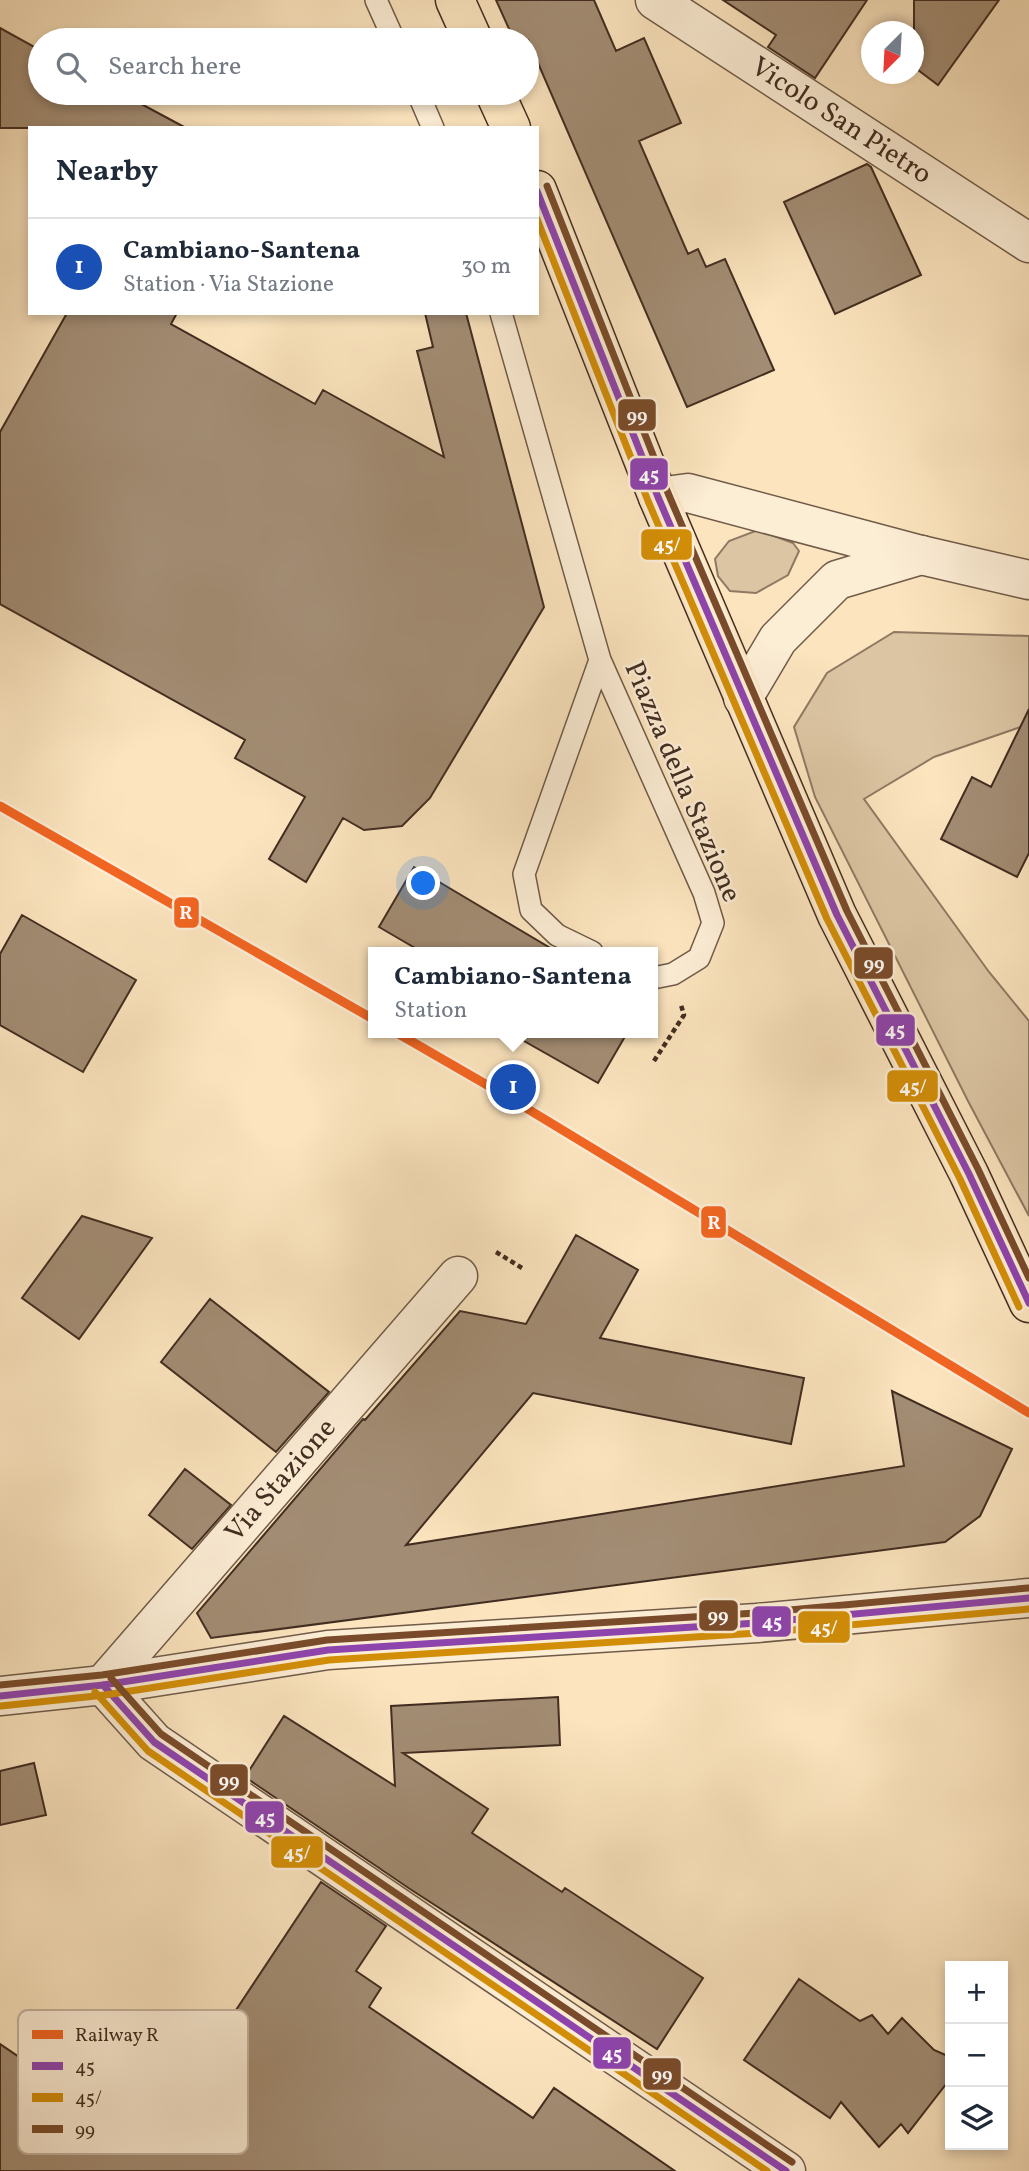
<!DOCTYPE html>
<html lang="en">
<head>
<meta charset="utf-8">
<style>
  :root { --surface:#fff; --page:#f6f6f7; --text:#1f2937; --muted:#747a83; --line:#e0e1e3; --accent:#0f766e }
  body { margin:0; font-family:Vollkorn,serif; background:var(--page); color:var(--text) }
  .controls { position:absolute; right:21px; bottom:21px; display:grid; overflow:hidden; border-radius:0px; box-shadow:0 4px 10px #0003 }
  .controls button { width:63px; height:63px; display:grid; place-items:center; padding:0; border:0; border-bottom:2px solid var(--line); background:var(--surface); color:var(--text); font:35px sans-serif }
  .compass { position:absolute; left:861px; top:21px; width:63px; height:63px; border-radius:50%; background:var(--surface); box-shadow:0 4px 10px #0003; rotate:204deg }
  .you { position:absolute; left:424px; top:884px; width:24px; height:24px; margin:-18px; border:5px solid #fff; border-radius:50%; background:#1a73e8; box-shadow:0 0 0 10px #1a73e833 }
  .badge { display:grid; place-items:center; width:46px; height:46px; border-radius:50%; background:var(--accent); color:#fff; font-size:23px; font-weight:700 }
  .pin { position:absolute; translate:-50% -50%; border:4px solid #fff; box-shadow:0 2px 7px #0006 }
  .popup { position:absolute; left:368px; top:947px; width:290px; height:91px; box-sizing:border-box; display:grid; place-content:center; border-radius:0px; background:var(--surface); filter:drop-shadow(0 2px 5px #0005); font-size:23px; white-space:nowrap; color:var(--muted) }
  .popup b { font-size:26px; color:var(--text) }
  .popup::after { content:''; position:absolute; left:50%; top:100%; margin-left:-14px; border:14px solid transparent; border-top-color:var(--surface) }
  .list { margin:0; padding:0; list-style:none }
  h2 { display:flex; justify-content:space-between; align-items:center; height:91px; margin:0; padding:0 28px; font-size:30px }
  h2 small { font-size:23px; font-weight:400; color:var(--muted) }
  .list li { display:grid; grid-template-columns:46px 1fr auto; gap:21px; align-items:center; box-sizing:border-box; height:98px; padding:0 28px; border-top:2px solid var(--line) }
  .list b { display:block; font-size:26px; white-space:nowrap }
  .list p { margin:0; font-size:23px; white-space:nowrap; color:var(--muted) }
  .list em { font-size:23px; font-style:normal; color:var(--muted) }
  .icon { flex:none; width:38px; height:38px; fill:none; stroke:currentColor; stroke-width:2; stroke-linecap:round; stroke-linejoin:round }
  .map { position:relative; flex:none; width:1029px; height:2171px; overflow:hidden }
  .search { position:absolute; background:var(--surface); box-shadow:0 4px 10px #0003; left:28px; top:28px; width:511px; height:77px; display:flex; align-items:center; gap:18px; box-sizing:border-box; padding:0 24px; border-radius:38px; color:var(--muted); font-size:26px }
  .panel { position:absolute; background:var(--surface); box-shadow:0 4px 10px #0003; left:28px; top:126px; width:511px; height:189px; border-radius:0px }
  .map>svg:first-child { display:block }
  .green { fill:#dcc5a3; stroke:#8f7962; stroke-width:2 }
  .building { fill:#a28c73; stroke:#422d21; stroke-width:2 }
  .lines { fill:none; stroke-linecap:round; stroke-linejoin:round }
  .service-casing { stroke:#705b48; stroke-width:24 }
  .minor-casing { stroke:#705b48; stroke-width:41 }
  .tertiary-casing { stroke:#705b48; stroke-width:41 }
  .primary-casing { stroke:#422d21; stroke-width:41 }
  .path { stroke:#422d21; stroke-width:4.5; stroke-dasharray:5 3.5; stroke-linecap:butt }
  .service { stroke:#fcedd5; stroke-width:21 }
  .minor { stroke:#fcedd5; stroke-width:38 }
  .tertiary { stroke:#fcedd5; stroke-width:38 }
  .primary { stroke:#fbe4be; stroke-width:38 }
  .bus-1-casing { stroke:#fcedd5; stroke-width:12 }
  .bus-2-casing { stroke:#fcedd5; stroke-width:12 }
  .bus-3-casing { stroke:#fcedd5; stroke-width:12 }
  .bus-1 { stroke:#8e44ad; stroke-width:7 }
  .bus-2 { stroke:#d38e07; stroke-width:7 }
  .bus-3 { stroke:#7a4b2a; stroke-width:7 }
  .rail-1-casing { stroke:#fcedd5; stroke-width:14 }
  .rail-1 { stroke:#f26522; stroke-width:9 }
  .labels { text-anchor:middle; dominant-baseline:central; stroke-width:5; stroke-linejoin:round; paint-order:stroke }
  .street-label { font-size:28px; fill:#422d21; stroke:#fcedd5 }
  .key { fill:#fcedd5; stroke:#c4b39f; stroke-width:2 }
  .key-label { font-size:19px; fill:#422d21 }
  .line-badge { stroke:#fcedd5; stroke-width:2.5 }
  .badge-label { font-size:19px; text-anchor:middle; font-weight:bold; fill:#fff }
</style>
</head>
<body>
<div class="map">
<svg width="1029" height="2171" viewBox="0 0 1029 2171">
  <rect width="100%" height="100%" fill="#fbe4be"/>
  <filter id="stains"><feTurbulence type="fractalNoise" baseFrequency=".00286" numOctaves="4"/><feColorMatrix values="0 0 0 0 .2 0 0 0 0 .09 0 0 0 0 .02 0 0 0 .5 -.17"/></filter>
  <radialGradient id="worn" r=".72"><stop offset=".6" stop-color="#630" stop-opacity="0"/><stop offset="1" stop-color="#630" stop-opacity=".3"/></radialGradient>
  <path class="green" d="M758,530L793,543L799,551L788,575L756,593L730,591L718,576L715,559L729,541Z
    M894,632L1029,636V724L934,757L864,799L989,972L1029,1021V1216L968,1101L815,797L794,727L827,673Z"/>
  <path class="building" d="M496,0H594L616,51L644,38L681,123L639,141L688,254L698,249L706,267L725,259L774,370L687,407L528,40H514Z
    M723,0H867L815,78L768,47L776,35Z
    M914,0H999L938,85L914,67Z
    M0,28L40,50V93H121L186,128H0Z
    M867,164L871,167L921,275L835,314L784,202Z
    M67,313H177L171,324L315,404L323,390L444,457L417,351L433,347L425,313H466L544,607L430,798L402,826L364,830L343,818L306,882L269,859L305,797L235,758L245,740L0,604V432Z
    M1029,709V853L1017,877L941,839L972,777L991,787Z
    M414,867L557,952H422L379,927Z
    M22,915L136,980L83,1072L0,1025V954Z
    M510,1033H627L598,1083Z
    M82,1216L152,1238L79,1339L22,1298Z
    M576,1235L638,1270L600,1338L804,1378L791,1444L533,1393L406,1545L904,1466L892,1391L1012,1449L980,1516L945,1542L211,1638L197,1613L363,1419L365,1420L460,1311L526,1324Z
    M210,1299L329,1392L276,1452L161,1362Z
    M185,1469L231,1505L192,1549L149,1515Z
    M558,1697L560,1745L403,1753L488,1809L472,1833L562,1892L565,1888L703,1978L657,2049L410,1889L245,1777L284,1716L395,1786L391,1706Z
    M34,1763L46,1815L0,1825V1771Z
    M321,1882L386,1926L356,1971L381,1988L369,2007L533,2118L554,2088L675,2171H0V2044L147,2144Z
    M799,1979L860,2021L872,2015L888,2034L902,2018L934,2050L950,2057V2079L908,2133L901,2124L879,2147L841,2102L830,2118L744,2060Z"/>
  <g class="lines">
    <g class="service-casing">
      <path id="service" d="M376,0L394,40
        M418,93L433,128
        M501,313L600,660L704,893L713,923L699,958L673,974L653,978
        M592,952L557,935L531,910L524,874L600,660"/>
    </g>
    <g class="minor-casing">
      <g id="minor">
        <path id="s1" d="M655,0L1029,243"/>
        <path d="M658,497L688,493L921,555L1029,580"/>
        <path d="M743,698L778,639L837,580L921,555"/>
        <path id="s2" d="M103,1685L458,1276"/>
      </g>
    </g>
    <g class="tertiary-casing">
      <path id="tertiary" d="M103,1685L154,1742L786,2171
        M0,1696L103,1685L328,1650L757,1623L1029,1598"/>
    </g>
    <g class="primary-casing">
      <path id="primary" d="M455,0L473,40
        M495,93L511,128
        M537,190L658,497L837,915L969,1174L1029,1303"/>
    </g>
    <path class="path" d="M654,1061L684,1015L681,1005
      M496,1252L522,1268"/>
    <use href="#service" class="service"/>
    <use href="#minor" class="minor"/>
    <use href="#tertiary" class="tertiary"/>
    <use href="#primary" class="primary"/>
    <g class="bus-1-casing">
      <path id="bus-1" d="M537,191L658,497L837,915L969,1174L1029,1303
        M103,1685L154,1742L786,2171
        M0,1696L103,1685L328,1650L757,1623L1029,1598"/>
    </g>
    <g class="bus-2-casing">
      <path id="bus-2" d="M537,219L648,501L827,919L960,1179L1019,1307
        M95,1692L148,1751L767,2171
        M1,1706L105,1695L329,1660L758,1633L1029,1609"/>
    </g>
    <g class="bus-3-casing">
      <path id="bus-3" d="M547,186L668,493L847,911L978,1169L1029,1278
        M111,1678L161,1734L792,2162
        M0,1685L102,1675L327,1640L756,1613L1028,1588"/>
    </g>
    <use href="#bus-1" class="bus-1"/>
    <use href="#bus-2" class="bus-2"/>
    <use href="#bus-3" class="bus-3"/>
    <g class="rail-1-casing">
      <path id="rail-1" d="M0,806L373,1019
        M397,1033L508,1097L1029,1413"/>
    </g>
    <use href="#rail-1" class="rail-1"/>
  </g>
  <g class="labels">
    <g class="street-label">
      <text stroke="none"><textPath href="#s1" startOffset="222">Vicolo San Pietro</textPath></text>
      <text transform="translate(682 782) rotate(67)">Piazza della Stazione</text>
      <text stroke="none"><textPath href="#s2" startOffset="271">Via Stazione</textPath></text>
    </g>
  </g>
  <rect x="18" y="2010" width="230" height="144" rx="10" class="key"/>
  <rect x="32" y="2030" width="31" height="9" fill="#f26522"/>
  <rect x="32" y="2062" width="31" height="8" fill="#8e44ad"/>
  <rect x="32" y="2093" width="31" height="9" fill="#d38e07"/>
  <rect x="32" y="2125" width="31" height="8" fill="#7a4b2a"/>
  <g class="key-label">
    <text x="75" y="2041">Railway R</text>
    <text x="75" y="2073">45</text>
    <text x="75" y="2104">45/</text>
    <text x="75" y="2136">99</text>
  </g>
  <g class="line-badge">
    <rect x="617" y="398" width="40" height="34" rx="7" fill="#7a4b2a"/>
    <rect x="629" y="457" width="40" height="34" rx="7" fill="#8e44ad"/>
    <rect x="640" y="528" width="53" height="33" rx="7" fill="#d38e07"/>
    <rect x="173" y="896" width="27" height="33" rx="7" fill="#f26522"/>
    <rect x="853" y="946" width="41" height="34" rx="7" fill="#7a4b2a"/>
    <rect x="875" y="1013" width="41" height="34" rx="7" fill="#8e44ad"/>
    <rect x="886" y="1069" width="53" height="34" rx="7" fill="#d38e07"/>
    <rect x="700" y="1205" width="27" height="34" rx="7" fill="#f26522"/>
    <rect x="698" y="1599" width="41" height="33" rx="7" fill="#7a4b2a"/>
    <rect x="751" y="1605" width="41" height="33" rx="7" fill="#8e44ad"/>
    <rect x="797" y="1610" width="54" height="34" rx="7" fill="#d38e07"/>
    <rect x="209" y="1763" width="40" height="34" rx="7" fill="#7a4b2a"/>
    <rect x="244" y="1800" width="41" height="34" rx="7" fill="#8e44ad"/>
    <rect x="270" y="1835" width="54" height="34" rx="7" fill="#d38e07"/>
    <rect x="592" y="2036" width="40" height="34" rx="7" fill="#8e44ad"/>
    <rect x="642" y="2057" width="40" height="34" rx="7" fill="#7a4b2a"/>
  </g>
  <g class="badge-label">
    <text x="637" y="422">99</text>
    <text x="649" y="481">45</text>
    <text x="667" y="551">45/</text>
    <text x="186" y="919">R</text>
    <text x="874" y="970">99</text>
    <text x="895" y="1036">45</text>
    <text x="913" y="1093">45/</text>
    <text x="714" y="1229">R</text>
    <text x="718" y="1622">99</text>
    <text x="772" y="1628">45</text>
    <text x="824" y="1634">45/</text>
    <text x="229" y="1787">99</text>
    <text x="265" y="1824">45</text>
    <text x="297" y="1859">45/</text>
    <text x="612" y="2060">45</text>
    <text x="662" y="2081">99</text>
  </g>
  <rect width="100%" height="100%" filter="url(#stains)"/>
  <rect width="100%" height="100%" fill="url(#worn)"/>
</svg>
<div class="controls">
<button>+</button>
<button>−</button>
<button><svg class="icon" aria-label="layers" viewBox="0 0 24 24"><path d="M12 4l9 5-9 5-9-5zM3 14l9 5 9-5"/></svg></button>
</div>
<svg class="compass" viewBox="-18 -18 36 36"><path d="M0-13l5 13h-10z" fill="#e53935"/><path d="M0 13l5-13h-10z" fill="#747a83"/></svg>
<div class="you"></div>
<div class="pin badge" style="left:513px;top:1087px;background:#1a4fb4">1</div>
<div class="popup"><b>Cambiano-Santena</b>Station</div>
<div class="search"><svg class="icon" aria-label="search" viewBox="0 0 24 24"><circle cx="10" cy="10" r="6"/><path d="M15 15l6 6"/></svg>Search here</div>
<section class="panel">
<h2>Nearby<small></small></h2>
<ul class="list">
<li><span class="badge" style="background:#1a4fb4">1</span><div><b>Cambiano-Santena</b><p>Station · Via Stazione</p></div><em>30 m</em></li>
</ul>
</section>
</div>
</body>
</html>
